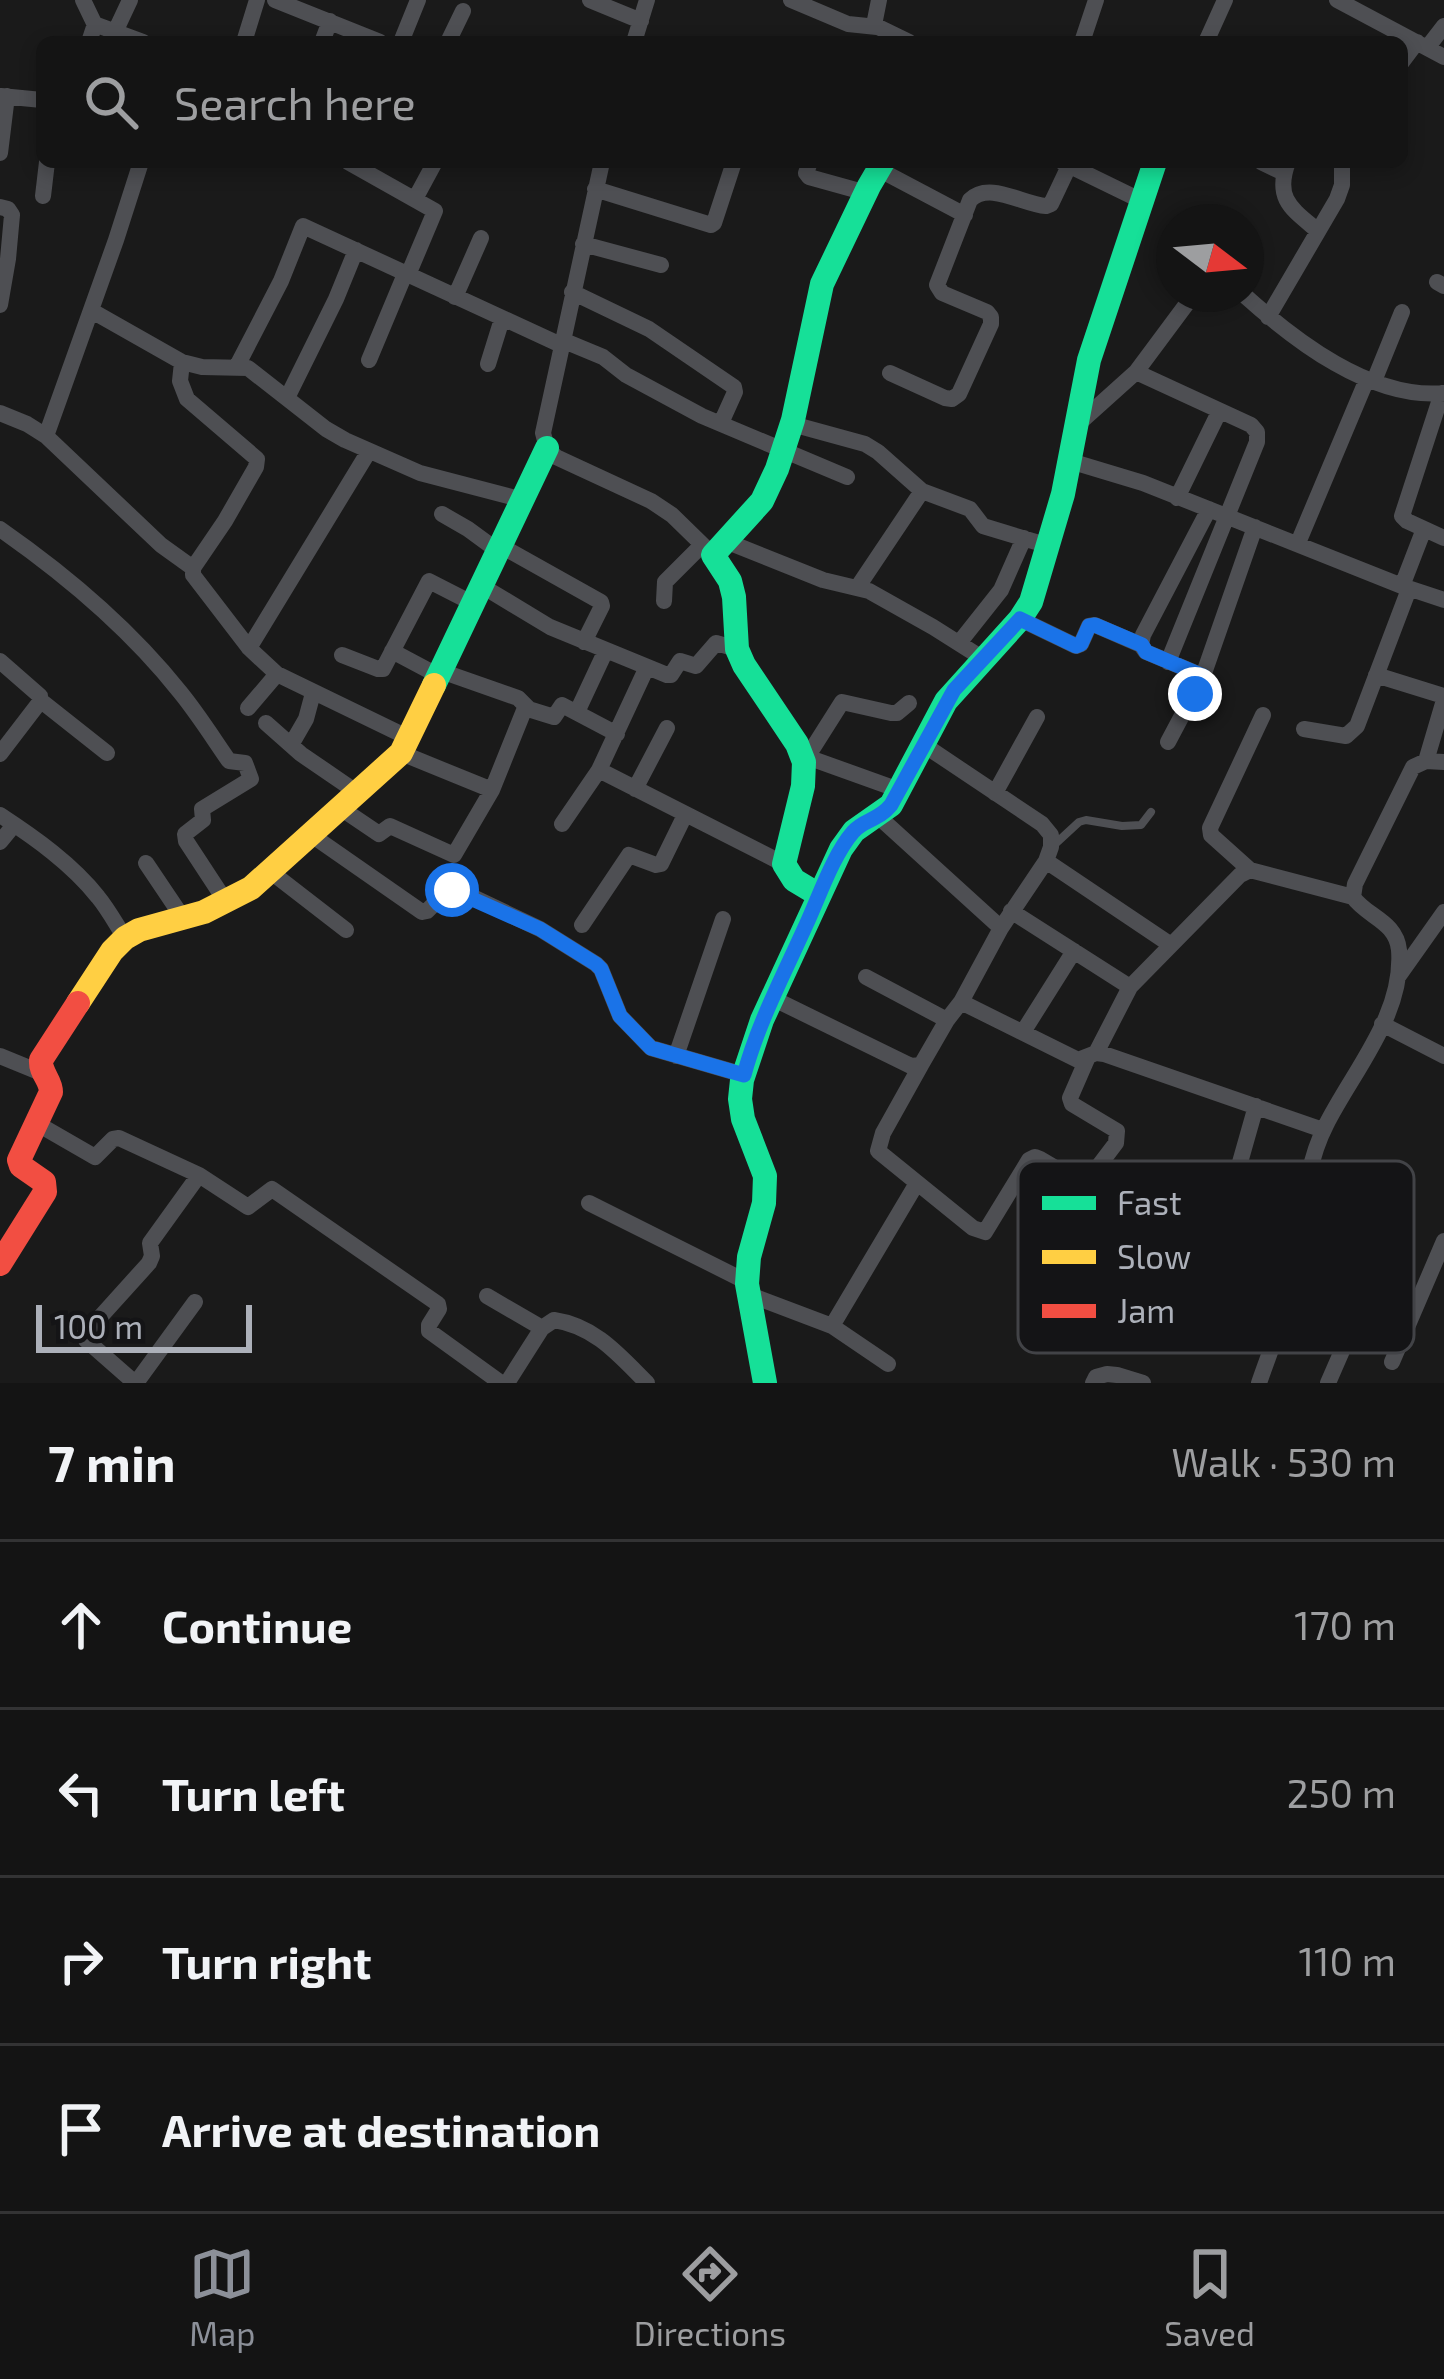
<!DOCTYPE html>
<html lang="en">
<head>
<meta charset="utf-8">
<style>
  :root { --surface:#141414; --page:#1d1d1d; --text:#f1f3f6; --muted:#9d9ea0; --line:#333334; --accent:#8c9099 }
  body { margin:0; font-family:"Exo 2",sans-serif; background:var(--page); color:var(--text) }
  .compass { position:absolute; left:1156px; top:204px; width:108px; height:108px; border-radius:50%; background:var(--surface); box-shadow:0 6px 18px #0003; rotate:106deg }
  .scale { position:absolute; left:36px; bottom:30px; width:216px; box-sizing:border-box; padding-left:12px; border:6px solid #acb0b9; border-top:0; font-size:33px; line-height:42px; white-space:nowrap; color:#acb0b9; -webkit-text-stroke:9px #141416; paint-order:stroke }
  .stop { position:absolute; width:36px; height:36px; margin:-27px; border:9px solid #1a73e8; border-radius:50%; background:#fff }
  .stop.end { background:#1a73e8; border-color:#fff; box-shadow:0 3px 12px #0008 }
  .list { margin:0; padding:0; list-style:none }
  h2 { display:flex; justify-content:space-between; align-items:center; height:156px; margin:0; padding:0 48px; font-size:51px }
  h2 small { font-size:39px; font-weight:400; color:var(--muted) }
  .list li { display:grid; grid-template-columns:78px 1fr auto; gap:36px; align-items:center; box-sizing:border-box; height:168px; padding:0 48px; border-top:3px solid var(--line) }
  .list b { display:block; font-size:45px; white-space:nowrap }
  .list em { font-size:39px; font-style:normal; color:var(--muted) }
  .icon { flex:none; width:66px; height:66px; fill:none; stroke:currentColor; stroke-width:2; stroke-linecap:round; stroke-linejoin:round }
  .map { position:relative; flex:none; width:1444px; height:1383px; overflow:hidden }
  .search { position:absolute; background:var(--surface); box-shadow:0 6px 18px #0003; left:36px; right:36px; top:36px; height:132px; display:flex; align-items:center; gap:30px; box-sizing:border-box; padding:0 42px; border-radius:18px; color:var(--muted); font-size:45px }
  .sheet { height:828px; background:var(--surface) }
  nav { display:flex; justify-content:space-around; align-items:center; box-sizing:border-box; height:168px; border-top:3px solid var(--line); background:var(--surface); font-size:33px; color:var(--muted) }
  nav a { display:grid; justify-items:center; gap:6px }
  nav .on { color:var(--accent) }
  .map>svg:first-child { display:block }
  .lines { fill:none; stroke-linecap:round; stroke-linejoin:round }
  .lane { stroke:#4e4f53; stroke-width:8 }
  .street { stroke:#4e4f53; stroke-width:16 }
  .fast { stroke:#16e098; stroke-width:24 }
  .slow { stroke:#ffcf43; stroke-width:24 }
  .jam { stroke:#f24e42; stroke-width:24 }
  .route { stroke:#1a73e8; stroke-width:15 }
  .key { fill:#141416; stroke:#424347; stroke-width:3 }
  .key-label { font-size:33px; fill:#acb0b9 }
</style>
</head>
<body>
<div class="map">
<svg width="1444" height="1383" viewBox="0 0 1444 1383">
  <rect width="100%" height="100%" fill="#1a1a1a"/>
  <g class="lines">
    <path class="lane" d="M1053,846L1079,822L1086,820L1122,826L1141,825L1151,812"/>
    <path class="street" d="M83,0L95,25
      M275,0L380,42
      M590,0L641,21
      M791,0L848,24L877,27
      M879,0L874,25L909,42
      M1337,0L1444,57
      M115,32L130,0
      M89,42L94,27L97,25L143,42
      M244,42L257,0
      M322,42L330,21
      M401,42L418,0
      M448,42L463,11
      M634,42L647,0
      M1082,42L1096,0
      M1206,42L1225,0
      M1427,48L1444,26
      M1402,62L1417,42
      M1,96L42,100
      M0,153L7,96
      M348,162L435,211L408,275
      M602,162L543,433L547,448L556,457L651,501L672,515L713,555
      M810,162L806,173L809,177L863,192
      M1062,162L1142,201
      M1261,162L1284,173
      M1288,162C1274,199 1292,209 1318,231
      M878,169L965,215
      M595,189L711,225L714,223L734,162
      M43,196L47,162
      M415,199L435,162
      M0,207L8,209L12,215L8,259L0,305
      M583,244L661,265
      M1437,282L1444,286
      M572,292L649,329L734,387L735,392L721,423
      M1243,294C1294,340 1371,400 1444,393
      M455,297L481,238
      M92,311L182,362L202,367L248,368L326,429L345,440L420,473L523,500
      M1268,317L1337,199L1342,185V162
      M562,340L603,357L626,375L702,416L847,477
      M369,360L405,274
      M182,362L180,381L187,399L257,459L256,467L225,521L193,568V575L249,648L277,674L409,738
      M488,364L502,319
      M237,366L281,281L303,226L561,345
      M1136,372L1251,425L1257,432V442L1168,662
      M890,373L945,398L952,399L959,394L991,324V317L987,312L942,293L937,285L970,200C989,181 1022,204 1046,206L1051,204L1069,166
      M1374,381L1402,312
      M1442,393L1402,516L1407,521L1444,538
      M287,398L336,299L356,250
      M0,413L27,424L46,436L161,545L193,568
      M792,424L865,444L878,452L922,491L970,509L983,526L1049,546
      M1077,425L1136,372L1194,294
      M46,436L116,240L141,162
      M1070,461L1143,483L1402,586L1444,600
      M1177,498L1219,412
      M442,514L468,529L498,551
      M0,529C66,575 130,629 180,692C198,714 213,738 229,761L245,763L251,779L202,809L203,820L185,834L186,841L226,902
      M723,540L823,580L869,591L933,627L982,658
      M1298,543L1367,379
      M501,546L601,602L602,606L584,642
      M482,586L550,627L667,675H671L680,661L696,666L716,643L737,649
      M1402,586L1424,529
      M857,588L922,491
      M664,601L665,582L702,545
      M1020,619L1076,646L1081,644L1089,626L1095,625L1141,645
      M959,643L1001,590L1024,538
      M249,648L369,451
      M392,651L439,676
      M342,655L378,669H383L429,581L474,604
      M0,661L40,696L39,703L0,754
      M441,671L518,698L528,708
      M1376,675L1444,696
      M1203,676L1146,652L1141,645L1143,635L1209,509
      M40,700L107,753
      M248,708L277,674
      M577,712L606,650
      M266,723L301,754L355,791
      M1304,729L1346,736L1357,726L1409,589
      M1168,742L1203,676L1255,527
      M291,745L306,719L313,693
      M924,745L1042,824L1051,835V847L1046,861L1001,928L961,1002
      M401,753L492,790
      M807,757L899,790
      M1426,761L1444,700
      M804,762L842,702L891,713H897L909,703
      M599,770L784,864
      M635,789L667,728
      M995,793L1037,717
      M339,807L379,834L390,826L454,855L492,790L525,708L554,717L562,705L617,734
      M0,815C35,838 72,864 98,897C108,909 116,924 125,938
      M880,818L1001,928
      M562,824L599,770L647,667
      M310,834L422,912L427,911L447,891L458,890L540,929L596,964L601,969L620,1016L651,1048L744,1075
      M0,842L14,825
      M1046,861L1171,945
      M146,863L183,918
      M1250,870L1211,835L1210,828L1263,715
      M271,872L346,930
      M1011,911L1130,987
      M582,925L629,855L656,865L661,864L685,815
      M866,977L947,1020
      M1398,977L1444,912
      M774,999L911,1066L921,1065L947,1020L961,1002L1078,1060L1096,1053L1104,1054L1323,1130
      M1382,1024L1444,1056
      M1023,1032L1074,951
      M1096,1053L1130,987L1240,875L1250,870L1353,897
      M0,1056L44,1074
      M676,1056L723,919
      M921,1065L883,1133L878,1151L973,1228L985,1232L1029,1160L1035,1157L1040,1159L1074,1179L1088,1180L1116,1143L1117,1131L1072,1104L1070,1098L1087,1059
      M36,1123L95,1157L113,1139L119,1138L199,1175L248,1207L272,1189L438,1304L439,1309L429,1325V1331L501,1383
      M589,1203L747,1282
      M1212,1266L1233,1209L1235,1180L1256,1106
      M750,1295L832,1326L888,1364
      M487,1296L542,1328
      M1205,1305L1277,1331
      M832,1326L917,1183
      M1392,1362L1444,1241
      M135,1383L86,1340L84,1335L149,1263L152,1256L150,1243L199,1175
      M136,1383L195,1302
      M507,1383L542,1328L554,1320C595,1326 619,1355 647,1383
      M1093,1383L1096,1377L1107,1374L1117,1375L1143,1383
      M1259,1383C1270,1351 1283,1320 1290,1287C1301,1236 1302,1171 1326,1125C1353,1071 1404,1015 1399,950C1396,921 1367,917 1353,897L1355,884L1413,767L1426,761L1444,762
      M1328,1383L1386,1250"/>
    <path class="fast" d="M434,685L547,448
      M819,895L794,880L784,864L803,786L804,762L797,744L744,665L737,649L734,597L730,581L713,555L762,501L777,469L793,420L822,284L869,186L883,162
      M765,1383L747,1284L749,1257L764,1203L765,1176L743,1119L740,1099L742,1080L762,1020L841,849L854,831L891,805L946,701L1020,619L1031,602L1063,494L1089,360L1155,162"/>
    <path class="slow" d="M78,1003L112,951L125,938L139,930L204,912L251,888L401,753L434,685"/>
    <path class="jam" d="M0,1264L45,1192L44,1182L21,1166L19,1160L51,1092C51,1080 40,1073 41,1060L78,1003"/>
  </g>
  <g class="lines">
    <path class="route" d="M452,890L540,929L596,964L601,969L620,1016L651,1048L744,1075C758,1023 784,974 806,925C819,897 833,855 853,832C864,819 878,821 891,805L954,690L1020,619L1076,646L1081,644L1089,626L1095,625L1142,645L1146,652L1203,676L1195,694"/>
  </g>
  <rect x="1018" y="1161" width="396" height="192" rx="18" class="key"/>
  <rect x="1042" y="1196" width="54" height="14" fill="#16e098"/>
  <rect x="1042" y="1250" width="54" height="14" fill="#ffcf43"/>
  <rect x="1042" y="1304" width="54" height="14" fill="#f24e42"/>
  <g class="key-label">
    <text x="1117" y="1215">Fast</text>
    <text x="1117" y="1269">Slow</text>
    <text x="1117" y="1323">Jam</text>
  </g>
</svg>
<svg class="compass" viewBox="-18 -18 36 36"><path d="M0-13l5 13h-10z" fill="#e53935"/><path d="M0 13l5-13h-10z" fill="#9d9ea0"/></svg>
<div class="scale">100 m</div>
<div class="stop" style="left:452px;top:890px"></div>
<div class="stop end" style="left:1195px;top:694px"></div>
<div class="search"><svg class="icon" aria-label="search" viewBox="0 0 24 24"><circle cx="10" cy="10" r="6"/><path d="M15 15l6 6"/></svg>Search here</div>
</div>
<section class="sheet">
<h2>7 min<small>Walk · 530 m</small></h2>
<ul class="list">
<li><svg class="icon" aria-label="ahead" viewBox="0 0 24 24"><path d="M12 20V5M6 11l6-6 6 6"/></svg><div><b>Continue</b></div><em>170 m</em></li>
<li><svg class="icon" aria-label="left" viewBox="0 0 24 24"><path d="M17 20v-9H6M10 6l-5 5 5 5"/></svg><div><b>Turn left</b></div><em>250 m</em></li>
<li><svg class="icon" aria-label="right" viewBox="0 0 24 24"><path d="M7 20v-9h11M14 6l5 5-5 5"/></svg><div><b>Turn right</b></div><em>110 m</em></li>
<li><svg class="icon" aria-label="arrive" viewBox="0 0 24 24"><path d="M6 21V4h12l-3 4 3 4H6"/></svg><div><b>Arrive at destination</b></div></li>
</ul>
</section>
<nav>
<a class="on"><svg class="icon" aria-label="map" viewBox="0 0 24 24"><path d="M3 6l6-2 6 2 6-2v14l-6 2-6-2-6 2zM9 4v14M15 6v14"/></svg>Map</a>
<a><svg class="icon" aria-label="directions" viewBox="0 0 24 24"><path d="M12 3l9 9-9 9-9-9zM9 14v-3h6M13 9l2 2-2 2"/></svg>Directions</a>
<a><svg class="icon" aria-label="saved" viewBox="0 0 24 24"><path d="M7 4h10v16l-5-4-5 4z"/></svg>Saved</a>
</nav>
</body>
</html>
